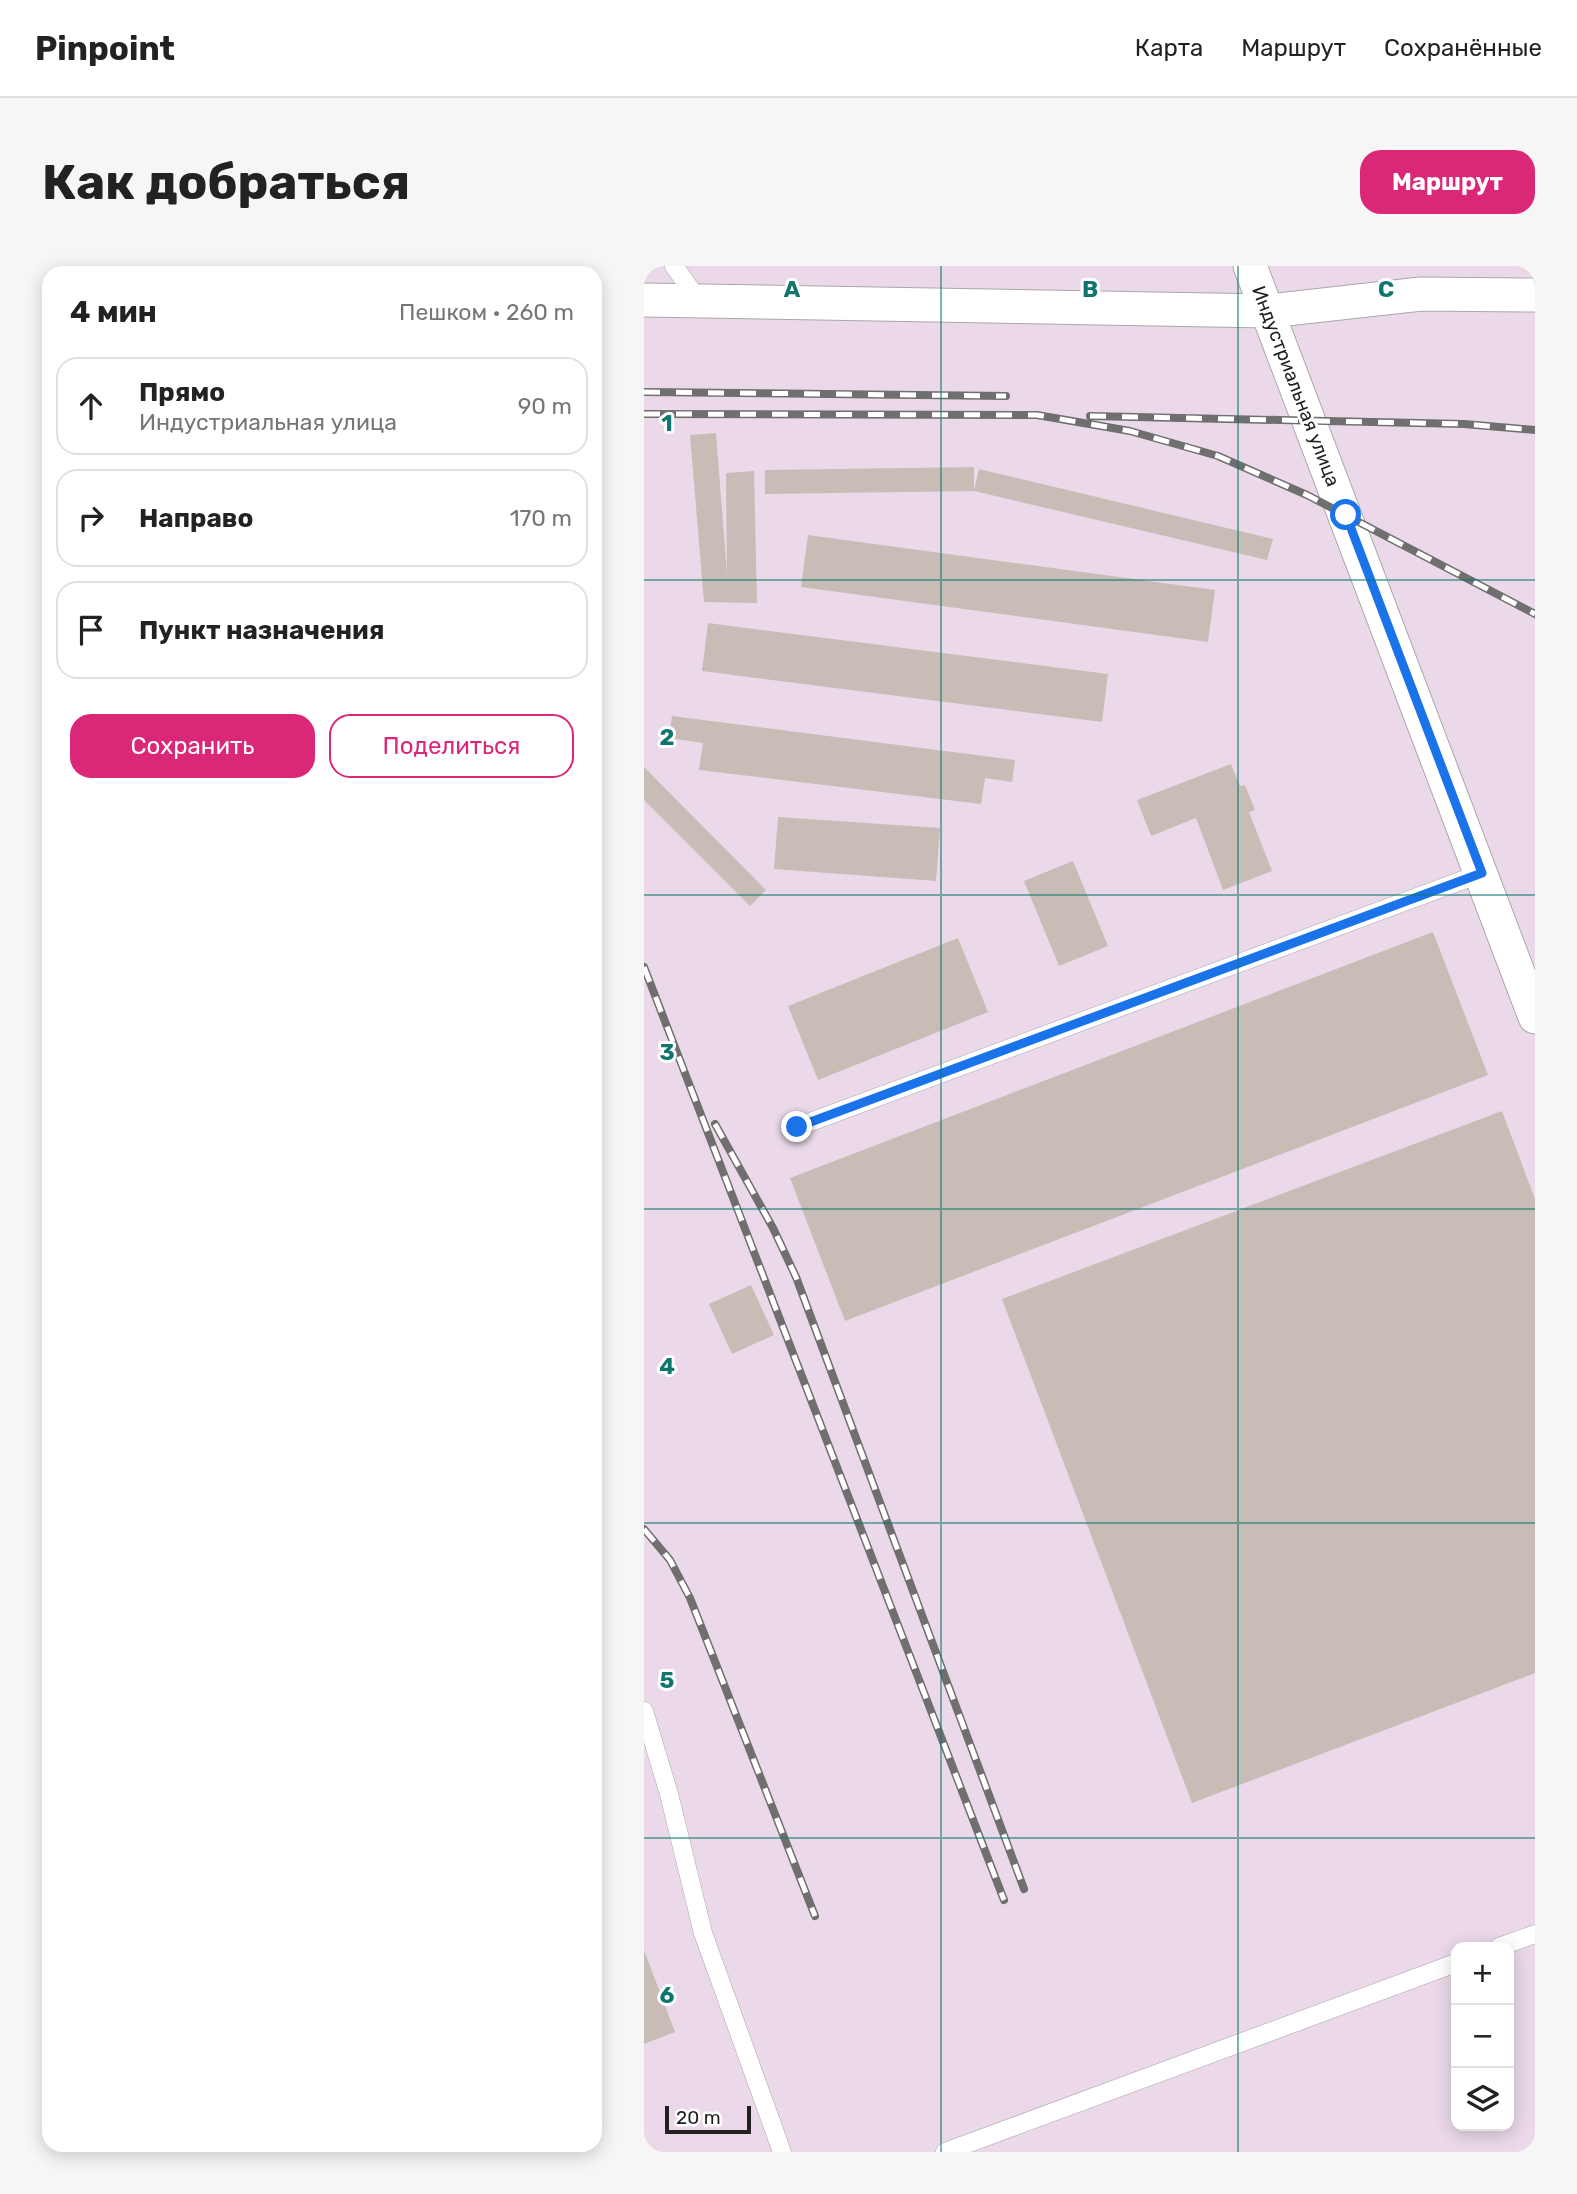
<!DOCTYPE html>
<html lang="ru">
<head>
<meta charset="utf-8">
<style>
  :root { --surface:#fff; --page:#f6f6f6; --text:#222; --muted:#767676; --line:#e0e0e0; --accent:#db2777 }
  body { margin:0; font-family:Rubik,sans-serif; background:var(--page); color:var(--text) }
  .controls { position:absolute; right:21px; bottom:21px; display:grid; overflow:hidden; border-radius:14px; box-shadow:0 4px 18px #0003 }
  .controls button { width:63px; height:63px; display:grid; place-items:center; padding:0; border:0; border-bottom:2px solid var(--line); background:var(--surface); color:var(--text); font:35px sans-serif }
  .scale { position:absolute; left:21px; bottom:18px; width:86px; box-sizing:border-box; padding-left:7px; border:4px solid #212121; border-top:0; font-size:19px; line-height:24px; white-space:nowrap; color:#212121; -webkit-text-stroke:5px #fff; paint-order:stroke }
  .stop { position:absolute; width:21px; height:21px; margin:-16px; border:5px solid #1a73e8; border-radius:50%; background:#fff }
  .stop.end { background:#1a73e8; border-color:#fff; box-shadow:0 2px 7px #0008 }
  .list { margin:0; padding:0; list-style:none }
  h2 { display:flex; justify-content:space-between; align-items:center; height:91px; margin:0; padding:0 28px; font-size:30px }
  h2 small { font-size:23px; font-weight:400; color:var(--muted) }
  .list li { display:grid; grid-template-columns:46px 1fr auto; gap:21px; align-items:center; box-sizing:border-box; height:98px; margin:0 14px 14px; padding:0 14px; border:2px solid var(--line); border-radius:21px }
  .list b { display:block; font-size:26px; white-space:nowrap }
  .list p { margin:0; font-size:23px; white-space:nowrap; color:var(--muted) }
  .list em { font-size:23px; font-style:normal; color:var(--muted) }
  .actions { display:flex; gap:14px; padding:21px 28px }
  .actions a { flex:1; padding:16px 0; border:2px solid var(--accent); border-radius:21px; text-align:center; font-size:24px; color:var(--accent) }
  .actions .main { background:var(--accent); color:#fff }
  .icon { flex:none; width:38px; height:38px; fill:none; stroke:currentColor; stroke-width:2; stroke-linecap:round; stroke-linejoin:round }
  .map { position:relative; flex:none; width:891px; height:1886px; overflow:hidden; border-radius:21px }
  header { display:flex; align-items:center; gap:42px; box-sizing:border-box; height:98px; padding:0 35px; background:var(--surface); border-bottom:2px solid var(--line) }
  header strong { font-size:33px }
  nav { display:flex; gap:38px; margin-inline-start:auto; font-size:24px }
  .intro { display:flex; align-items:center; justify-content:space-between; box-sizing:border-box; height:168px; padding:0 42px }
  h1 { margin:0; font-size:49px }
  .button { padding:18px 32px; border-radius:21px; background:var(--accent); color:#fff; font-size:24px; font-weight:700 }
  main { display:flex; gap:42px; padding:0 42px }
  aside { flex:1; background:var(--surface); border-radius:21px; box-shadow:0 4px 18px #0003 }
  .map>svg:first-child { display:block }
  .industrial { fill:#ebd9e9; fill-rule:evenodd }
  .building { fill:#c7bdb6 }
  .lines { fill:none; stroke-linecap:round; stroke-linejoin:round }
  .lane-casing { stroke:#a8a8a8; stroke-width:19 }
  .street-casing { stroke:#a8a8a8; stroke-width:35 }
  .lane { stroke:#fff; stroke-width:18 }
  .street { stroke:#fff; stroke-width:33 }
  .rail-casing { stroke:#6f6f6f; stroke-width:8 }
  .rail { stroke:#fff; stroke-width:5; stroke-dasharray:16; stroke-linecap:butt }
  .route { stroke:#1a73e8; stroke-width:9 }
  .grid { fill:none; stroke:#0f766e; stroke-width:2; stroke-opacity:0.55 }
  .labels { text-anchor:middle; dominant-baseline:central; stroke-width:6; stroke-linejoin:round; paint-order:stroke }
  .street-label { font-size:19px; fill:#212121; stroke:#fff }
  .grid-label { font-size:23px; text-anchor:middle; font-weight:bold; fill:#0f766e; stroke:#fff; stroke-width:6; stroke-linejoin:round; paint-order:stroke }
</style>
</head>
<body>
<header>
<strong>Pinpoint</strong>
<nav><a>Карта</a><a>Маршрут</a><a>Сохранённые</a></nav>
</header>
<div class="intro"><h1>Как добраться</h1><a class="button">Маршрут</a></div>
<main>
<aside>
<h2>4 мин<small>Пешком · 260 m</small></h2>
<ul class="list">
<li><svg class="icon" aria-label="ahead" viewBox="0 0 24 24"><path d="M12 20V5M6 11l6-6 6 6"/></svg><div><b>Прямо</b><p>Индустриальная улица</p></div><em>90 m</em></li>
<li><svg class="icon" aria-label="right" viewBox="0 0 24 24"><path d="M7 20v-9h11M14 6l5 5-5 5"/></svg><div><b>Направо</b></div><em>170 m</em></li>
<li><svg class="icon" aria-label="arrive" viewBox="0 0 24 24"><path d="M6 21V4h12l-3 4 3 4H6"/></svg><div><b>Пункт назначения</b></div></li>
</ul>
<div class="actions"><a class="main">Сохранить</a><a>Поделиться</a></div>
</aside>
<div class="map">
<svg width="891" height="1886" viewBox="0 0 891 1886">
  <rect width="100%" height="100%" fill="#f2eee8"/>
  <path class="industrial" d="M0,0H891V1886H0ZM812,1681H865V1860H812Z"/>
  <path class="building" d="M72,167L83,308L82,207L110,205L113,337L60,336L46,169Z
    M330,201V225L121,228V204Z
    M335,203L629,273L623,294L330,225Z
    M164,269L571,324L564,376L157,321Z
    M64,357L464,408L458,456L58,405Z
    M28,450L371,494L368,516L341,512L337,538L55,504L59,477L25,472Z
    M587,498L596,520L601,519L611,544L605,546L628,605L579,624L552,552L507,570L493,534Z
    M0,501L122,624L106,640L0,534Z
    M134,551L296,562L292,615L130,603Z
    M429,595L464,680L415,700L380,615Z
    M789,666L844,809L201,1055L146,912Z
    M314,672L344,746L174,814L144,740Z
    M858,845L891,933V1407L548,1537L358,1033Z
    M107,1019L130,1069L88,1088L65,1038Z
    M0,1684L31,1766L0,1778Z"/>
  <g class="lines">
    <g class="lane-casing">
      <path id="lane" d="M30,0L55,35
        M153,861L838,607
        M0,1445L25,1528L59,1667L138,1886
        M855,1681L891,1668
        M301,1886L812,1697"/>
    </g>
    <g class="street-casing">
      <path id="street" d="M606,0L891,751
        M0,34L624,45L777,28L891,29"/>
    </g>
    <use href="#lane" class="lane"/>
    <use href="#street" class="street"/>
    <g class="rail-casing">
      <path id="rail" d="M0,126L362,130
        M0,148L393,149L486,165L574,190L663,229L891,348
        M446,150L820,158L891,164
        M0,701L360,1634
        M71,858L129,962L152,1011L380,1623
        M0,1263L26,1294L46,1332L171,1650"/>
    </g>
    <use href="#rail" class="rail"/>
  </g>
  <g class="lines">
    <path class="route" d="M153,861L838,607L702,249"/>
  </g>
  <path class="grid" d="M297,0V1886M594,0V1886M0,314H891M0,629H891M0,943H891M0,1257H891M0,1572H891"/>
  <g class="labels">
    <g class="street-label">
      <text transform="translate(652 120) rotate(69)">Индустриальная улица</text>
    </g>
  </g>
  <g class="grid-label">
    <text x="148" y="31">A</text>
    <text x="446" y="31">B</text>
    <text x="742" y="31">C</text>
    <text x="23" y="165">1</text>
    <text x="23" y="479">2</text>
    <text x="23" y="794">3</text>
    <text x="23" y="1108">4</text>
    <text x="23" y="1422">5</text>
    <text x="23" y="1737">6</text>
  </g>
</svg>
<div class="controls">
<button>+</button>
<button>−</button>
<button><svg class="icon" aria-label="layers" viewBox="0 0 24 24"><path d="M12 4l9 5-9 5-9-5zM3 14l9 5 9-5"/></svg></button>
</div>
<div class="scale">20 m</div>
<div class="stop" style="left:702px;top:249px"></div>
<div class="stop end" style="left:153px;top:861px"></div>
</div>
</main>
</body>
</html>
